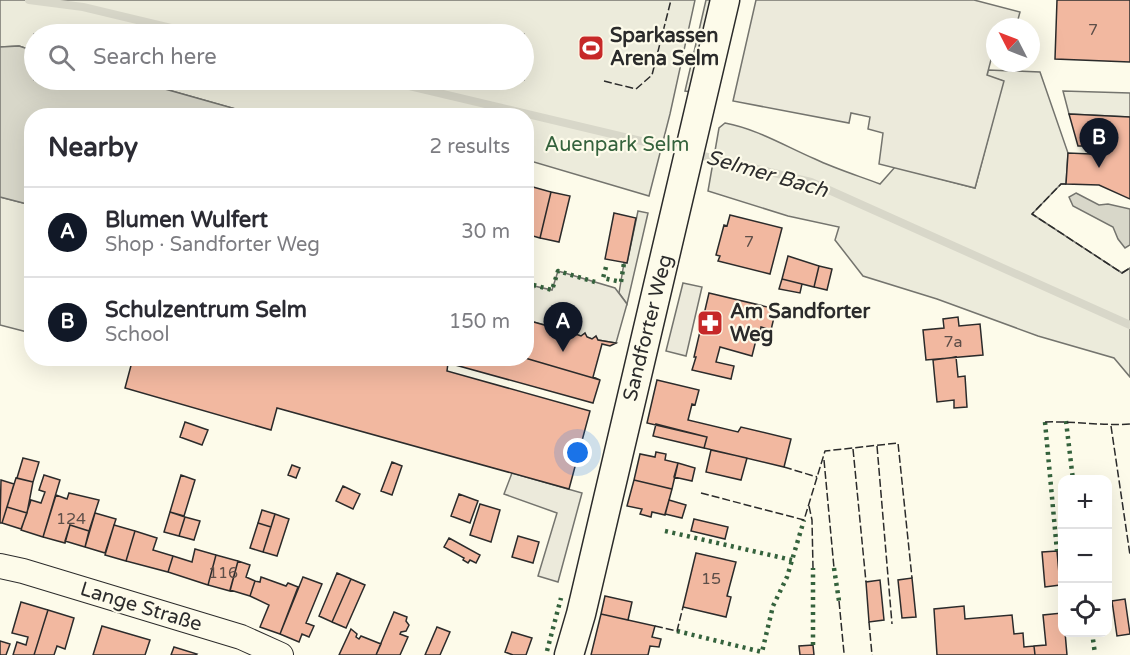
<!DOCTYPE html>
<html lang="en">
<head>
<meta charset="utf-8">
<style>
  :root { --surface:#fff; --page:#f2f2f3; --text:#2b2b33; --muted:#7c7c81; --line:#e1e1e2; --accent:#111827 }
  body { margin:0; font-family:"Varela Round",sans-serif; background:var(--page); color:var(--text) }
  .controls { position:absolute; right:18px; bottom:18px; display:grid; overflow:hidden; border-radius:12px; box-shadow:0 6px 24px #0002 }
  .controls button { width:54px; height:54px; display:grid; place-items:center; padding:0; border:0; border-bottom:2px solid var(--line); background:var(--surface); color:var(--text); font:30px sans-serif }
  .compass { position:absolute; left:986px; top:18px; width:54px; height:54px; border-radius:50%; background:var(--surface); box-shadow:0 6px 24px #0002; rotate:312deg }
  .you { position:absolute; left:578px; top:453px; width:21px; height:21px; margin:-15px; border:4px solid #fff; border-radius:50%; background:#1a73e8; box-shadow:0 0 0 9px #1a73e833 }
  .badge { display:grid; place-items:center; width:39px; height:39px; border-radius:50%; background:var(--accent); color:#fff; font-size:20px; font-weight:700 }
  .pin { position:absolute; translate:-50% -50px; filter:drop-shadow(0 2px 3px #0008) }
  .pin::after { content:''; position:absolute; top:32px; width:21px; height:18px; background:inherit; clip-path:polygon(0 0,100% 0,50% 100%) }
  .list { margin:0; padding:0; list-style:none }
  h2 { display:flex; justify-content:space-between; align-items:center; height:78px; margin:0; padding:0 24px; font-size:26px }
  h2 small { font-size:20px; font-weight:400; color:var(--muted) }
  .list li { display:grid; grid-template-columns:39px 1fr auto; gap:18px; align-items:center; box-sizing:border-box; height:90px; padding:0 24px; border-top:2px solid var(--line) }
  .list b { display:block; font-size:22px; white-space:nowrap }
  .list p { margin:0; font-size:20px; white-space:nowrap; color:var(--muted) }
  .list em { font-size:20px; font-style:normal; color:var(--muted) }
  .icon { flex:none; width:33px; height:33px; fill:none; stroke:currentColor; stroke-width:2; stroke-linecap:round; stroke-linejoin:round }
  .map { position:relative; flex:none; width:1130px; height:655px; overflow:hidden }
  .search { position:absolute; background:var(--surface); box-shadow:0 6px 24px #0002; left:24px; top:24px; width:510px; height:66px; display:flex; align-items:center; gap:15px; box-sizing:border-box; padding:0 21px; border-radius:33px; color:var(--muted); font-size:22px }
  .panel { position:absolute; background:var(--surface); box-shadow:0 6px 24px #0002; left:24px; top:108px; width:510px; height:258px; border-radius:24px }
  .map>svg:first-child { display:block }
  .green { fill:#ecebdb; stroke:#74746e; stroke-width:1.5 }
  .parking { fill:#eceadb; stroke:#74746e; stroke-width:1.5 }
  .water { fill:#d8d7c9; stroke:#74746e; stroke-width:1.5 }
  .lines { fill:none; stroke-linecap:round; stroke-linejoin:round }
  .stream { stroke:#d8d7c9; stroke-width:8 }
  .building { fill:#f2b8a0; stroke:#2b2b2b; stroke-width:1.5 }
  .minor-casing { stroke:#2b2b2b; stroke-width:26 }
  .tertiary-casing { stroke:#2b2b2b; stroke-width:31 }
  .minor { stroke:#fdfbea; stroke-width:24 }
  .tertiary { stroke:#fdfbea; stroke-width:28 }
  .hedge { stroke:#34623c; stroke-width:4.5; stroke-dasharray:3 4.5; stroke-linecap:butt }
  .fence { stroke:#2b2b2b; stroke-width:1.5; stroke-dasharray:8 3; stroke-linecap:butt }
  .labels { text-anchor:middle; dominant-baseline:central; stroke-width:4.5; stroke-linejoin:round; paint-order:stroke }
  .number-label { font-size:16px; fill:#5d4e48 }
  .poi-label { font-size:20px; font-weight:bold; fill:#2b2b2b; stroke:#fdfbea; text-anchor:start }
  .park-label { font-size:20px; fill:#34623c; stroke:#fdfbea }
  .street-label { font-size:20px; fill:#2b2b2b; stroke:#fdfbea }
  .water-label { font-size:21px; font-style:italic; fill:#2b2b2b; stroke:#fdfbea }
</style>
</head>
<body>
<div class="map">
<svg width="1130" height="655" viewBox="0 0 1130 655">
  <rect width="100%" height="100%" fill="#fdfbea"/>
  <path class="green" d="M0,0H695L670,114L649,196L527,160L526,116L257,115L133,80H524V34H34V51L19,46L0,47Z
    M706,0H712L692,92L685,91Z
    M988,70L1040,72L1068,153L1066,184H1061L1032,214L1122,273L1130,268V377L1114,358L1038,336L937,299L863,276L835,240L839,227L788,216L708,191L719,128L725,123C757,129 785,146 815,159C836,169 859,176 880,184L895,167L975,188L1003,81L987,76Z
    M1063,91L1130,93V117L1069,114Z
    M0,197L31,205V333L0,325Z
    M638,211L648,213L627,304L619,293L624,263H627Z"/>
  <path class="parking" d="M756,0H974L1020,12L1016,27H995V52H993L987,75L1004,81L975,188L879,164L883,133L868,129L870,117L851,113L849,123L733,101Z
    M558,271L615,288L627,304L616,343L598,340L596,337L592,339L587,337L585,334L581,336L575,334L573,330L569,332L527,320L534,286L552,290Z
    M683,283L702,287L686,356L666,351Z
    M512,473L582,493L558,582L538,576L557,513L504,494Z"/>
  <path class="water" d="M19,46L34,51V80H133L257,115L32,116L31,205L0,197V47Z
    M1076,193L1099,205L1108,204L1130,209V245L1125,248L1118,239L1113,227L1073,206L1069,197Z"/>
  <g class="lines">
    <path class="stream" d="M29,0L83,7L196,34
      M384,80L683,151
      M695,154L811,182L1130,325"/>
  </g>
  <path class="building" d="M1057,0H1130V62L1055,59Z
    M1069,114L1130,117V199L1099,185L1066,184L1068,153L1091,154V146H1078Z
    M533,187L551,192L540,238L526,234V212Z
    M551,192L570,196L559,242L540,238Z
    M614,213L636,218L627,263L605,259Z
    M730,215L782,228L770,274L718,261L720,256L716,255L724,225L727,226Z
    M788,256L819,266L814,287L782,279Z
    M819,266L832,269L827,290L814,287Z
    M782,279L802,284L800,293L779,289Z
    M709,293L776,309L771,330L761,327L760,333L758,332L752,356L720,347L716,362L734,366L731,379L692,370L696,357H694Z
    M958,317L959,326L980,324L983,355L926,360L923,330L944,328L943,319Z
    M530,321L569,332L573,330L575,334L581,336L585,333L587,337L592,339L596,336L598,340L616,343L610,346L602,344L593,377L600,380L525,358L526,335Z
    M956,357L958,377L965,376L967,407L954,408V400L937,402L933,360Z
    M133,358H525L600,380L593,403L448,363L447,371L590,411L569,489L277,408L271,430L125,388Z
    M657,380L699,390L695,405L692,404L688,420L738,432L741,427L791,439L784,467L704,448L707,437L647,423Z
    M185,422L208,430L202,445L180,437Z
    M656,424L707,437L704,448L653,436Z
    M711,450L747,458L741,480L706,472Z
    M656,452L666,454L665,460L678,463L672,489L634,480L640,454L655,457Z
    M23,458L39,462L33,482L17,478Z
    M392,462L402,466L392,495L381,491Z
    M678,463L695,468L692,481L674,477Z
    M292,465L300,468L296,478L288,475Z
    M44,475L60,480L43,537L21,530L31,500L41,503L45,492L39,490Z
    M181,475L195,480L184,516L170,512Z
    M16,478L33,482L27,513L7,507Z
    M1,480L14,484L2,523H0Z
    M634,480L672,489L665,515L652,512L651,517L640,514L642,509L627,506Z
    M343,486L360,494L353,509L336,501Z
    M69,493L99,500L89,531L70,525L65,543L43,537L56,495L67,499Z
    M459,494L478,501L470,523L451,516Z
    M669,500L686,505L682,518L665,514Z
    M480,504L500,510L491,542L470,535Z
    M7,507L27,513L21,529L2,523Z
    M262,510L275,514L271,527L258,523Z
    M170,512L185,517L179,536L164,532Z
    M95,513L116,519L105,553L85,547Z
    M275,514L289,519L277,556L263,552Z
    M185,517L200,521L194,540L179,536Z
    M694,519L728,527L725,539L691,531Z
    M258,523L271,527L263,552L250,548Z
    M70,525L89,531L85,547L65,541Z
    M114,525L135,531L126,561L105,555Z
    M135,531L157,538L153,550L173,556L168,572L126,561Z
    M518,536L539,542L533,563L512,557Z
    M449,538L480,555L476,563L470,560L468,563L463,560L464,558L444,547Z
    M195,549L216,555L208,585L168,572L173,556L192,562Z
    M1062,550V585H1060L1057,551Z
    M1057,551L1060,585L1045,587L1042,552Z
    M696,553L736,562L727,596L731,597L726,617L683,607Z
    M216,555L238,561L230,591L208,585Z
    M238,561L250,565L246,577L255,581L250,596L230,590Z
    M337,573L351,579L332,622L319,616Z
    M261,577L286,586L288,583L298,587L280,634L260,627L269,605L250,596L255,581L260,582Z
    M303,577L322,584L306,623L314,626L309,637L302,634L299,642L280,634Z
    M912,578L916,617L902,618L898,580Z
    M351,579L365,585L346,628L332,622Z
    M880,580L884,620L869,622L866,582Z
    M605,596L632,602L628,620L601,614Z
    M1125,599L1130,634L1117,636L1112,601Z
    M21,602L48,610L34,655H13L17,642L26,645L28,637L12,633Z
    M964,606L965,619L1012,615L1014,634L1023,633L1024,647L1034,646L1035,655H937L934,609Z
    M48,610L74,618L65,649L57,646L54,655H34Z
    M394,612L407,617L406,621L409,625L406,631L401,632L400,634L408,637L400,655H376Z
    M1062,613V632H1065L1067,655H1035L1034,646L1046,645L1043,615Z
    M601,614L655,626L652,637L661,639L659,647L650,646L648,655H591Z
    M102,626L150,640L145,655H93Z
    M437,627L450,632L440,655H425Z
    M351,629L357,634L356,637L359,639L361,636L381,644L376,655H339Z
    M512,632L532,638L526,655H513L505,652Z
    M0,641L10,644L6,655H0Z
    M813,645L814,655H800L799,646Z
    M174,647L197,654L196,655H171Z"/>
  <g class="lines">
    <g class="minor-casing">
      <path id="minor" d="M0,566L23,571L241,637L281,655"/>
    </g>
    <g class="tertiary-casing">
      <path id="tertiary" d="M569,655L581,614L725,0"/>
    </g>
    <use href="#minor" class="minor"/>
    <use href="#tertiary" class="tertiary"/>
    <path class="hedge" d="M606,267L603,278L621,282L624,263
      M526,283L552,290L558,271L595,282
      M1066,421L1073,480
      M1045,422L1057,551
      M665,531L792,560
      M834,568L839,601
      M677,631L762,652L773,606L787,577L804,520
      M1092,632L1095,654
      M813,645V568
      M547,651L561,598"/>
    <path class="fence" d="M604,81L636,89L652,75L671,0
      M1066,184H1061L1032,214L1122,273L1130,268
      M1045,422C1074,421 1102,426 1130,424
      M1111,426L1130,555
      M877,446L892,624
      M853,449L866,582
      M824,460L834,568
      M784,467L817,477
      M701,493L804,520L825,451L898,443L912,578
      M809,506L812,520L813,568
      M839,601L844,653
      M869,622L872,655
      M655,626L677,631L683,607"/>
  </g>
  <defs>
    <g id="stadium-square" transform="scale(1.35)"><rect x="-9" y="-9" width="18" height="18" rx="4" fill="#c62828" stroke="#fdfbea"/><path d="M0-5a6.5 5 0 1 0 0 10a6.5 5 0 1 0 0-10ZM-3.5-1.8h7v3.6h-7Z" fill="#fff"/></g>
    <g id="pharmacy-square" transform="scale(1.35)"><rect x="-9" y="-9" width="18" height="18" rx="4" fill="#c62828" stroke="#fdfbea"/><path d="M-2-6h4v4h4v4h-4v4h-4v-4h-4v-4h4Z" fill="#fff"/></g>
  </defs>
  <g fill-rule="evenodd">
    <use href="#stadium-square" x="591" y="48"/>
    <use href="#pharmacy-square" x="710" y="323"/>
  </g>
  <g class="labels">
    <g class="number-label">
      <text x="1093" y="30">7</text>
      <text x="749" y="242">7</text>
      <text x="953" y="342">7a</text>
      <text x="71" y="519">124</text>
      <text x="223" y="573">116</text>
      <text x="711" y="579">15</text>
    </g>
    <g class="poi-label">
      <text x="610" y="36">Sparkassen<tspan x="610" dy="23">Arena Selm</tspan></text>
      <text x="730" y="312">Am Sandforter<tspan x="730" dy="23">Weg</tspan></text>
    </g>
    <g class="park-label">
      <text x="617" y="145">Auenpark Selm</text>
    </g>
    <g class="street-label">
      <text transform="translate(648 328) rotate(-76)">Sandforter Weg</text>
      <text transform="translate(141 607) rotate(17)">Lange Straße</text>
    </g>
    <g class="water-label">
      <text transform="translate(767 174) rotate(16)">Selmer Bach</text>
    </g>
  </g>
</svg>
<div class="controls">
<button>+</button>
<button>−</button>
<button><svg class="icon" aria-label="locate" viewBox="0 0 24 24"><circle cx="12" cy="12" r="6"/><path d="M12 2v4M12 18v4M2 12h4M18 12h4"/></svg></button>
</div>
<svg class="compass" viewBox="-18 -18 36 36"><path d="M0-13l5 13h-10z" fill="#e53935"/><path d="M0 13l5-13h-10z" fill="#7c7c81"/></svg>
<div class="you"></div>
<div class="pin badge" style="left:563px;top:352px">A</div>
<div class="pin badge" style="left:1099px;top:168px">B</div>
<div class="search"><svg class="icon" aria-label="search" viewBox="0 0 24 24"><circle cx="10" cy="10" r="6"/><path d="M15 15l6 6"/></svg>Search here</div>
<section class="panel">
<h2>Nearby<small>2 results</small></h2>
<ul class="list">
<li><span class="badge">A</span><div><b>Blumen Wulfert</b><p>Shop · Sandforter Weg</p></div><em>30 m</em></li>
<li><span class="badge">B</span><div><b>Schulzentrum Selm</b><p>School</p></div><em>150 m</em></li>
</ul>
</section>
</div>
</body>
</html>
